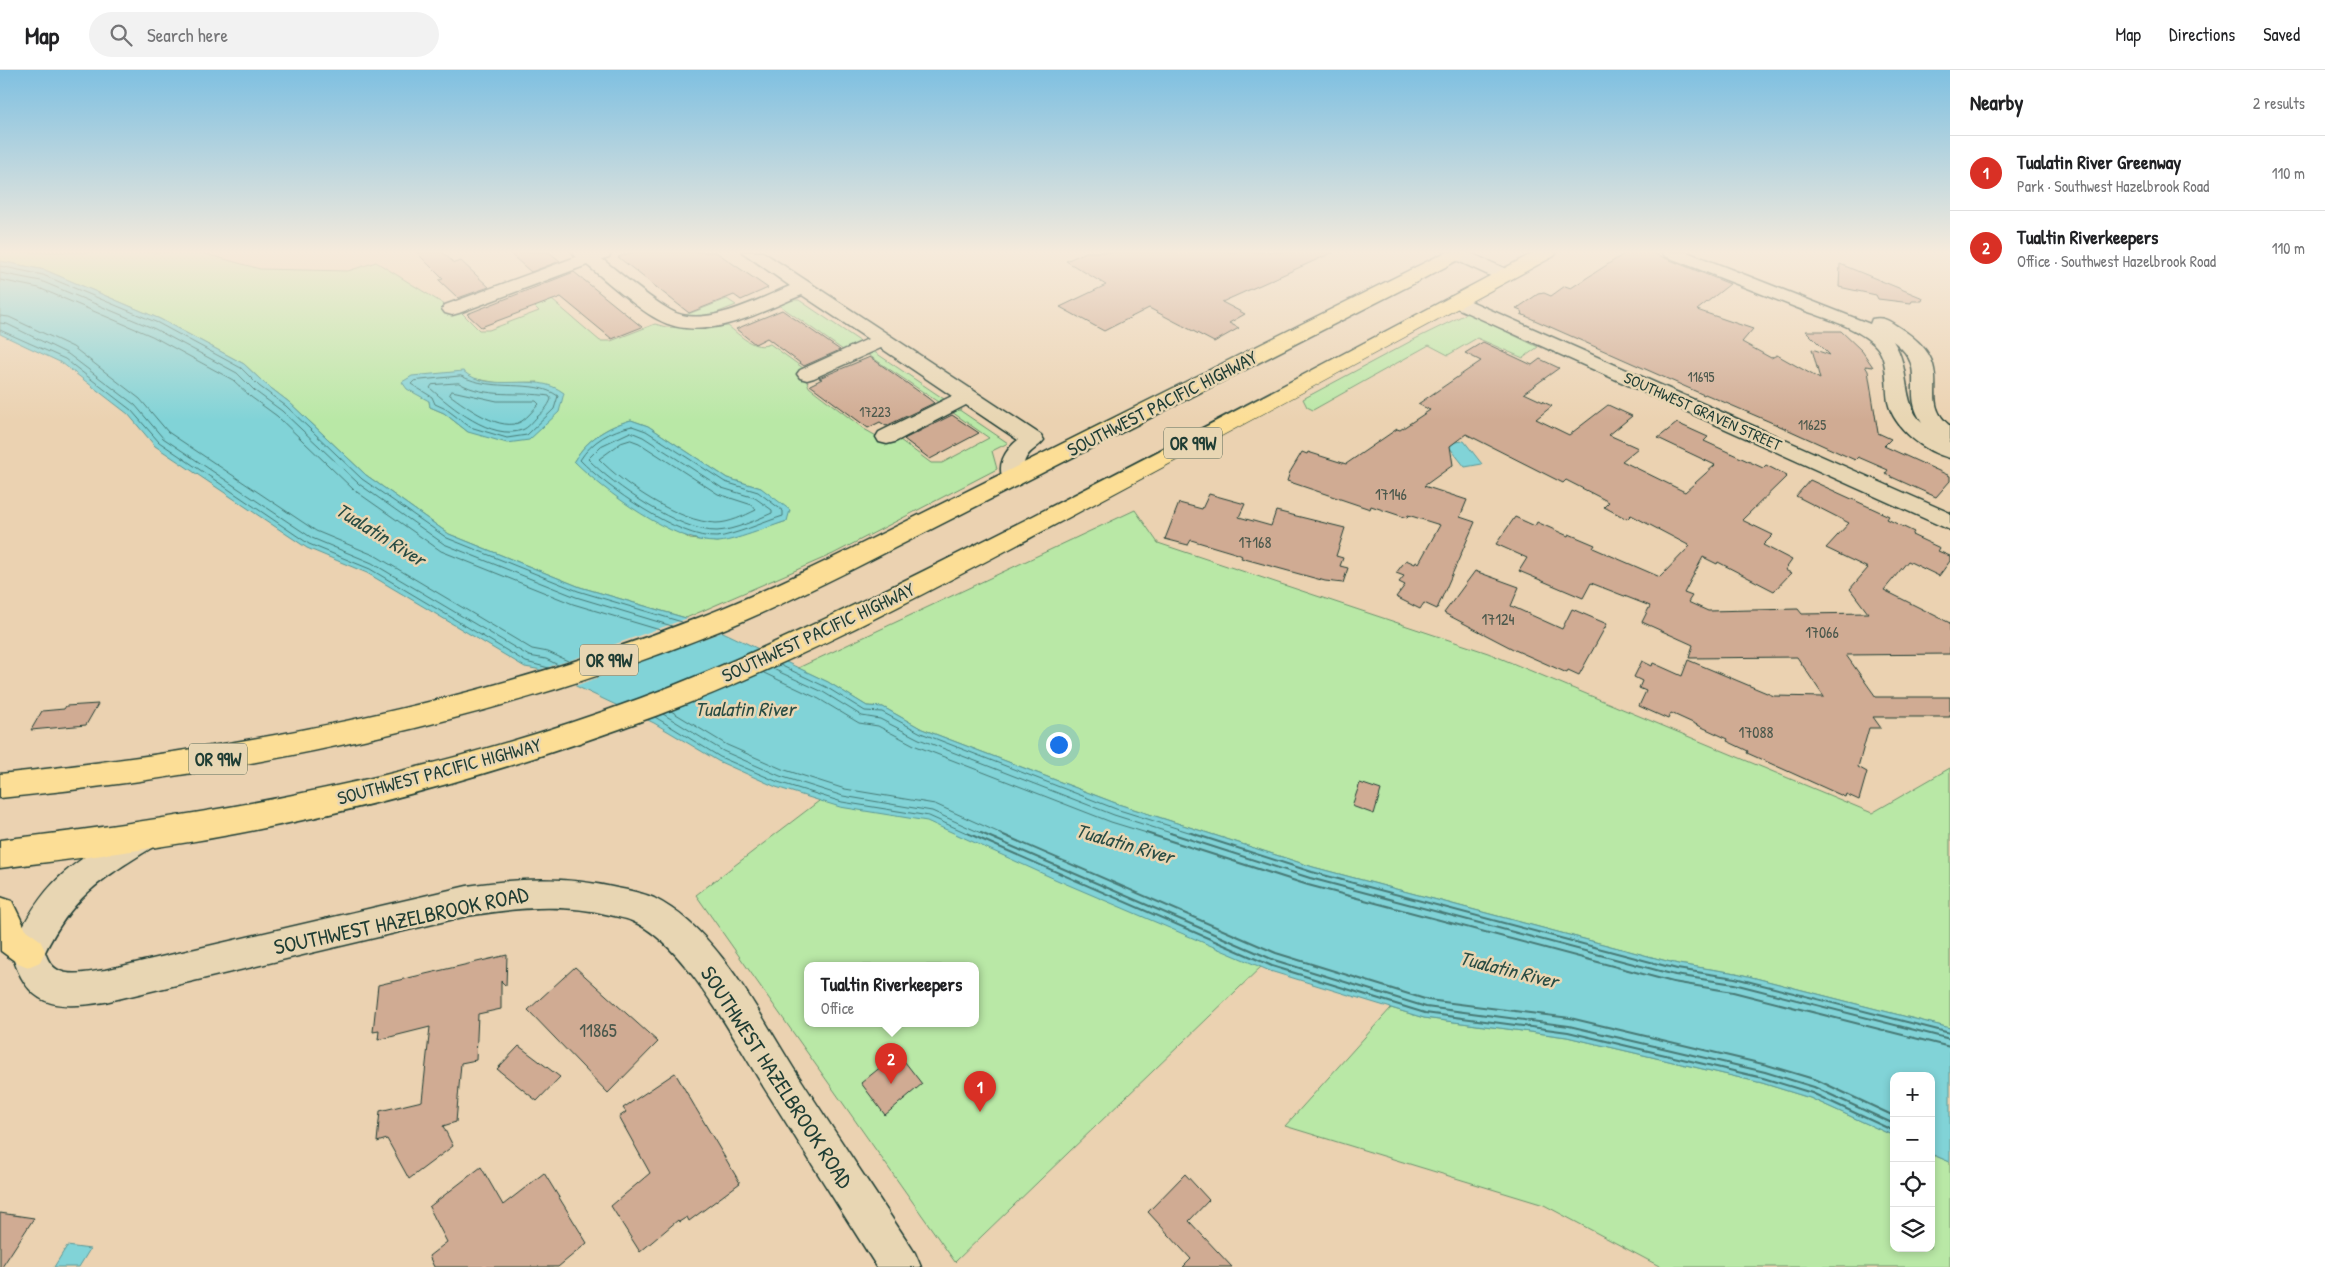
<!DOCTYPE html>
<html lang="en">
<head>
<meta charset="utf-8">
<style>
  :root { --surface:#fff; --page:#f2f2f2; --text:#202124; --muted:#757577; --line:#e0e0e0; --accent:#d93025 }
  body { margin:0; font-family:"Patrick Hand",sans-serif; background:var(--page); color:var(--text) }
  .controls { position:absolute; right:15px; bottom:15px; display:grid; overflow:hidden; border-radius:10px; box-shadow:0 2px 8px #0003 }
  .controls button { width:45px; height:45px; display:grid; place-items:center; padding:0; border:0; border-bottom:1px solid var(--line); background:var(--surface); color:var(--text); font:25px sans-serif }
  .you { position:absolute; left:1058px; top:674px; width:18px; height:18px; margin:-12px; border:4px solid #fff; border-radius:50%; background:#1a73e8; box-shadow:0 0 0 8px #1a73e833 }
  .badge { display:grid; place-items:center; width:32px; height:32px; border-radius:50%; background:var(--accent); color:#fff; font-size:16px; font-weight:700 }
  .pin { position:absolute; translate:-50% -41px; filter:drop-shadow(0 1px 2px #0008) }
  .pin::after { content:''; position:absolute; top:26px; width:18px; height:15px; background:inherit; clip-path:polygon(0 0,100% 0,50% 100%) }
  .popup { position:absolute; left:804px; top:892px; width:175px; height:65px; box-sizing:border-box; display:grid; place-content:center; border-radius:10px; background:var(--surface); filter:drop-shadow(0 1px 4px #0005); font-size:16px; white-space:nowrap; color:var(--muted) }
  .popup b { font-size:19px; color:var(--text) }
  .popup::after { content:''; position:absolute; left:50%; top:100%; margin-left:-10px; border:10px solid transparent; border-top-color:var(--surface) }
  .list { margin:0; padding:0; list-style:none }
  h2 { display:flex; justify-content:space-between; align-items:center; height:65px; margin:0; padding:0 20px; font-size:21px }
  h2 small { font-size:16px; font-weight:400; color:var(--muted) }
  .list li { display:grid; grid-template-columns:32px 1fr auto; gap:15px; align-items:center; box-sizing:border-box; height:75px; padding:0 20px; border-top:1px solid var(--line) }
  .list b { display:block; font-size:19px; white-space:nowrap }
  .list p { margin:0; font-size:16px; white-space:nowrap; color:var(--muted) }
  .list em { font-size:16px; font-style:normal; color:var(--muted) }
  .icon { flex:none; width:28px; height:28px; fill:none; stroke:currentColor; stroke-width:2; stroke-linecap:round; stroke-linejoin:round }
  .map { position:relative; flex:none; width:1950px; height:1197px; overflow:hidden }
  header { display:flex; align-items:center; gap:30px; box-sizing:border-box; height:70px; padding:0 25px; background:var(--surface); border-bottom:1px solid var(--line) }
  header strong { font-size:24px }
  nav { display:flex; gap:28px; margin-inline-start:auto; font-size:18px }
  .search { width:350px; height:45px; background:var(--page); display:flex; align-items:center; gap:12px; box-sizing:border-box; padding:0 18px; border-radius:28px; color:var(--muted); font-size:19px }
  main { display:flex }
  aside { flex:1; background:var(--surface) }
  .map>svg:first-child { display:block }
  .green { fill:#b9e8a6; stroke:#6c926d; fill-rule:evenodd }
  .water { fill:#81d3d7; stroke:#5a9796 }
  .pier { fill:#ebd2b1 }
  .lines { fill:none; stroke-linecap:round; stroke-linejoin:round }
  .shore-far1 { stroke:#467975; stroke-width:1 }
  .shore { stroke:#467975; stroke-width:2 }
  .building { fill:#d0ab93; stroke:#1f3d34 }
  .minor-casing { stroke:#1f3d34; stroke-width:3 }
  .highway-casing { stroke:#1f3d34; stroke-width:3 }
  .minor { fill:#e8d6b3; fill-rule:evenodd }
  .highway { fill:#fcde96; fill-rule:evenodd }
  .labels { text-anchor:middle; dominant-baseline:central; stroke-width:5; stroke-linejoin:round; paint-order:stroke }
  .far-number-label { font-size:14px; fill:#4b584c }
  .far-street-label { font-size:16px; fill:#1f3d34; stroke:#e8d6b3 }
  .number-label { font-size:16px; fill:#4b584c }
  .shield { fill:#e8d6b3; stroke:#5b6b5a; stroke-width:1 }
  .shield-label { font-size:18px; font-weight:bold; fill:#1f3d34 }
  .street-label { font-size:19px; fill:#1f3d34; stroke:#e8d6b3 }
  .near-number-label { font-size:19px; fill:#4b584c }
  .water-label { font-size:20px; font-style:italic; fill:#294c44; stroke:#e8d6b3 }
  .near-street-label { font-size:22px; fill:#1f3d34; stroke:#e8d6b3 }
</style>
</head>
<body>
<header>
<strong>Map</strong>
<div class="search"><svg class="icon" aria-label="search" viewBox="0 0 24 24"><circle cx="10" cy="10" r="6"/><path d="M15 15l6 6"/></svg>Search here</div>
<nav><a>Map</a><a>Directions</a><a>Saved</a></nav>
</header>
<main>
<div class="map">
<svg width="1950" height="1197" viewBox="0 0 1950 1197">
  <rect width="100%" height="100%" fill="#ebd2b1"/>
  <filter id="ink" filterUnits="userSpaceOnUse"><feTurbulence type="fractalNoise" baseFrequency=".02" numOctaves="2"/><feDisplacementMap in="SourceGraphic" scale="10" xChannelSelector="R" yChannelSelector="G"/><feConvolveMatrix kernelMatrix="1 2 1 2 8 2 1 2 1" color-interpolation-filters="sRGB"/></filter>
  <g filter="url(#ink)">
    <path class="green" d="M0,182H199L260,199L348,201L376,192L450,238L459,240L479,260H489L539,241L528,230L545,224L600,271H611L655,254L666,257L699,259L728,256C740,265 754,281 770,274L803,298L797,302L806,309L809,317L864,359L887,372L896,367L931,393H942L989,368L949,340L955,337L1008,373L992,381L997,399L833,484L686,548L580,517L449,464L366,405L289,332L263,312L244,294L160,249L45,200L0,191ZM471,308L499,313L538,312L468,362L444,343L430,337L429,331ZM631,350L648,356L727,408L761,418L787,451L718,472L690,469L574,391C587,369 607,357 631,350Z
      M727,229L736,235L706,247L683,246Z
      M790,230H799L861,272L843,280L779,235Z
      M1468,243L1538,277L1523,288L1477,268L1448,285L1429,275L1313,340L1307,337L1303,329L1415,269Z
      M870,279L944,329L938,332L864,282Z
      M1135,440L1158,473L1488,583L1872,743L1950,698V958L1736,903L1678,894L1313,797L1118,734L922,659L883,637L867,636L828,612L798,598Z
      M857,702L1266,892L955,1192L696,825ZM807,895H975V953H807Z
      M1391,938L1424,948L1567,967L1762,1013L1810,1028L1894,1066V1178H1931V1084L1950,1092V1197H1661L1544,1135L1285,1056Z"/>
    <path class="water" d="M0,191L45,200L160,249L244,294L263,312L289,332L366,405L449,464L580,517L706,554L828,612L867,636L883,637L922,659L1118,734L1313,797L1678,894L1736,903L1950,958V1092L1931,1084V1006H1894V1066L1810,1028L1762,1013L1567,967L1424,948L1270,901L1057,810L927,751L840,737L776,717L718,691L654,653L542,600L525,597L367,503L307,478L155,376L128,344L62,293L0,264Z
      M463,301C491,325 534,300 564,323L559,342L529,370L507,373L468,362L444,343L430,337L429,331L407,319L402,312L412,306Z
      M631,350L648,356L727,408L761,418L790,440L787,451C771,456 732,472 717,472C673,473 604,421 574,391C587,369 607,357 631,350Z
      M1464,371L1482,394L1465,397L1446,373Z
      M67,1176L90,1179L79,1197H54Z"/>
    <path class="pier" d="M691,547L725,561L572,617L535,601L568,591Z"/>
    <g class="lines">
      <path class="shore-far1" d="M0,196L43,205L158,253L241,298L259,316L286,336L362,409L447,468L578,521L682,552
        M0,203L41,211L155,259L237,303L255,321L282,341L359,414L444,474L576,527L672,556
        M0,210L39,218L152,266L233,310L251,327L277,346L354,420L441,481L573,534L660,560
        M0,246L9,247L73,277L140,329L168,362L316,461L376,486L532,579L548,582L568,591
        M0,253L7,254L68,284L135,335L163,368L312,468L372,493L529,586L546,589L558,595
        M0,260L65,289L131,340L159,372L309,474L370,499L526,592L549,598
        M461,306C494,323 533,308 558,326L554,339L527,365L507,368L470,357L446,339L435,334L432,327L411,314L414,311Z
        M459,313C487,329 518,321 549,326L551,329C548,337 543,342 537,347C533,351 528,358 522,360C492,371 451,337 430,318L432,315Z
        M452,321L497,331H536L539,334C534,339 528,347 522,351C502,364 465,336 450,325Z
        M632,356L646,361L725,412L758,422L783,441V446C767,451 732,466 717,467C679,469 606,417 580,390C592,371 610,361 632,356Z
        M631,362L643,367L722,418L755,428L772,440V443C756,450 735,460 717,461C680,462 613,415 588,389L601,376Z
        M631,370L639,373L718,424L752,435L756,440C744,446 729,453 716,453C679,452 624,415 599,389L621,373Z
        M780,595L826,617L865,641L882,642L921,663L1116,739L1195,764
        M773,599L823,622L862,646L880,649L919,669L1114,745L1174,764
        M764,603L819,629L859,653L878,656L916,676L1111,752L1150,764
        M671,641L727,675L782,699L845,719L935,734L1002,764
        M663,644L723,681L780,706L843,726L932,741L983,764
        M655,647L720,687L778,712L842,732L929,746L969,764"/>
      <path class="shore" d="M967,763L1272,896L1425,943L1568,962L1763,1008L1812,1023L1894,1061
        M981,763L1274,890L1426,937L1569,956L1765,1002L1814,1017L1894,1054
        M999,763L1276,883L1428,930L1570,948L1767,995L1817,1010L1894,1046
        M1146,763L1308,815L1673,912L1733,922L1950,977
        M1170,763L1310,808L1675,905L1734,914L1950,969
        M1191,763L1312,802L1677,899L1735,908L1950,963"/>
    </g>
    <path class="building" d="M416,182H442L454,193L461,191L489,217L458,228L439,210L443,209Z
      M508,182H549L560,191L531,202Z
      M633,182H716L768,218L741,230L734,225L689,243L618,187Z
      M1086,182H1334L1222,232L1245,244L1229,253L1239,258L1214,272L1149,238L1104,261L1060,237L1106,215L1066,191Z
      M1627,182H1650L1730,214L1697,240L1753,259L1742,272L1771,288L1777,285L1820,309L1812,279L1830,285L1806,261H1841L1862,281L1873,297L1865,296L1868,301L1878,363L1891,369L1884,376L1950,406V411L1936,427L1885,404L1888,400L1858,387L1855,390L1782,357L1705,324L1704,325L1521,244L1523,242L1516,239L1538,224L1544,223L1551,226L1565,216L1571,218Z
      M1840,194L1923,228L1922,231H1912L1911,233L1878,229L1876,225L1839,217Z
      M574,202L642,257L612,269L561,227L481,257L467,244Z
      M782,240L814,262L840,280L804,296L767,268L755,274L736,259Z
      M1483,272L1532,295L1540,289L1559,298L1524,323L1552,336L1536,349L1569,365L1608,335L1632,346L1609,365L1638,378L1622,391L1685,422L1715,395L1658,368L1677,353L1708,367L1704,371L1763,398L1766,395L1787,406L1742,450L1773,465L1763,475L1792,490L1785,500L1791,503L1774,521L1718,492L1717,494L1703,487L1684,523L1692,526L1688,532L1708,541L1798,539L1802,544L1868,543L1850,519L1868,498L1826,478L1849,453L1796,426L1810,410L1889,446L1887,449L1914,462L1912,465L1940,478L1938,481L1950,486V491L1939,506L1908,491L1884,520L1950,553V584L1846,585L1876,627H1950V647H1873L1881,658H1869L1858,697L1867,702L1859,730L1846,724L1845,727L1783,699L1747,683L1748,681L1727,671L1728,669L1671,643L1668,649L1639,636L1646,621L1639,618L1642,611L1634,607L1642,591L1652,596L1653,593L1682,606L1688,590L1774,626L1824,627L1797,587L1689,588L1693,575L1642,552L1650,536L1591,513L1583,528L1519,501L1527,488L1496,474L1515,447L1535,456L1537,452L1568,466L1569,464L1595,475L1593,478L1660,507L1690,476L1631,445L1627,449L1604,437L1609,432L1566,410L1563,413L1466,364L1450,376L1453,395L1424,416L1467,430L1460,447L1475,452L1437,539L1424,533L1420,539L1396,527L1405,515L1399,512L1404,506L1396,503L1406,490L1415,494L1416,492L1419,493L1440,455L1408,445L1407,448L1371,436L1370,439L1287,411L1290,402L1302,382L1307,384L1308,382L1346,394L1397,359L1400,360L1430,340L1418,334L1481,291L1465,283Z
      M870,287L928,328L934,333L886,356L880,352L868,358L810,315L822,309L819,308Z
      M952,345L979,363L930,389L904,369Z
      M1209,424L1245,434L1239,447L1271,456L1276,441L1345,458L1336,486L1343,488L1340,496L1348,498L1343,513L1325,511L1241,488L1242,486L1238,484L1191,470L1188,475L1165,469L1179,433L1202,439Z
      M1475,501L1519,517L1511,536L1562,559L1572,539L1607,554L1579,605L1568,600L1567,603L1515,580L1444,543Z
      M98,634L86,655L31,660L42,641L64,639L66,636Z
      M1360,713L1381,720L1374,744L1352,736Z
      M507,885L506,916L501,911V939L478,944L476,990L461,993L456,1052L443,1056L453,1076L409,1109L387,1069L377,1072L380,1041L422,1031L430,957L378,970L379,961L373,962L378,915Z
      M575,897L658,972L608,1023L528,940Z
      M519,976L560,1007L537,1031L497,999Z
      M898,983L922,1014L885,1045L861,1013Z
      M675,1003L740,1113L689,1151L687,1147L679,1152L678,1150L640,1182L611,1136L650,1103L619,1047L626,1042L623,1038Z
      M481,1097L503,1135L544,1103L587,1173L558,1197H434L429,1186L447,1172L429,1137Z
      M1185,1104L1209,1130L1189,1151L1232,1197H1183L1191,1189L1148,1142Z
      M0,1143L34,1148L2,1197H0Z"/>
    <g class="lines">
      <g class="minor-casing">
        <path id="minor" d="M572,182H611L609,187L602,189C624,206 646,226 670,240C703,260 758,229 790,216L742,182H763L1041,365L1044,370C1039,377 1030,380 1026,388C1021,396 1026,404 1021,412L1013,414L1005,412C995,397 1005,380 1018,370L966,335L895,372L887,374L879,372L876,367L879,362L952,326L881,278L814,308L807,310L800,308L797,304L800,300L868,269L802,225C760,242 703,275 657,249C635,237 607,211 587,195L459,243L452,245L445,243L442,239L445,235L576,187Z
          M1444,182H1468L1511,201L1513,205L1511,209L1504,211L1497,209L1447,186Z
          M1662,182H1687L1870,254L1872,249C1884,246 1891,252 1900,258C1914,267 1929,279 1933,295C1940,319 1926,336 1950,356V388C1925,382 1894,359 1888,332C1885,313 1889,288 1874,274C1853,255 1821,247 1795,237C1752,220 1708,203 1665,186ZM1893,271C1930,299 1900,320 1922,352C1901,333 1911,297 1893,271Z
          M1457,225L1950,443V460L1450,235L1447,231L1450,227Z
          M145,753L156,757L161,766L156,775C102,809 75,823 45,882C54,912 81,903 105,900L467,816C519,808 566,806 617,818C629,820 642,823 654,828C717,859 758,942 794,999C834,1061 875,1122 915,1183L921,1197H877C841,1141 806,1084 770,1027C738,978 687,874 632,851C625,848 617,847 610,845C562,833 515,838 467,846L105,932C53,940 27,937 11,881C42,811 70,794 134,757Z"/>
      </g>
      <g class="highway-casing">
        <path id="highway" d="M1446,182H1469L1466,186L1411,215L871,490C822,515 773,539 722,560C491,653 247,703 0,728V704C240,679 477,634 703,546C754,526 804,502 853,478Z
          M1535,182H1557L1554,186C1386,278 1217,369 1047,459C920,526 793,594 658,645C516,698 368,740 218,767C146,780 73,789 0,798V770C218,745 434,705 641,628C776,577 904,511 1033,446C1201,360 1368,271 1535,182Z
          M0,827L12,831L26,860L40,870L45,881L40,892L28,897L16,892L1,881Z"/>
      </g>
      <use href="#minor" class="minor"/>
      <use href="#highway" class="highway"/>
    </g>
  </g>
  <linearGradient id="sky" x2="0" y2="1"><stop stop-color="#7fc0e1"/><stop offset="0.52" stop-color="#f6ebdc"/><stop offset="1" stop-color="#f6ebdc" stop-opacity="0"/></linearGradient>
  <rect width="1950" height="350" fill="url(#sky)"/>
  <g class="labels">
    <g class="far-number-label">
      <text x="1701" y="306">11695</text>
      <text x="875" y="341">17223</text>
      <text x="1812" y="354">11625</text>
    </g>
    <g class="far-street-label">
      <text transform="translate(1703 341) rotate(24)">SOUTHWEST GRAVEN STREET</text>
    </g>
    <g class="number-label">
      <text x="1391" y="424">17146</text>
      <text x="1255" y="472">17168</text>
      <text x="1498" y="549">17124</text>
      <text x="1822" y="562">17066</text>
      <text x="1756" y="662">17088</text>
    </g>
    <g class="shield">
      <rect x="1164" y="357.5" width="58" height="31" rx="4"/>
      <rect x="580" y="574.5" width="58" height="31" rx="4"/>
      <rect x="189" y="673.5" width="58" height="31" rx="4"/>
    </g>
    <g class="shield-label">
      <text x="1193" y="373">OR 99W</text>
      <text x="609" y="590">OR 99W</text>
      <text x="218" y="689">OR 99W</text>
    </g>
    <g class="street-label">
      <text transform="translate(1162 333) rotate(-27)">SOUTHWEST PACIFIC HIGHWAY</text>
      <text transform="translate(818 562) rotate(-25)">SOUTHWEST PACIFIC HIGHWAY</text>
      <text transform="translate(439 701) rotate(-15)">SOUTHWEST PACIFIC HIGHWAY</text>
    </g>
    <g class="near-number-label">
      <text x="598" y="960">11865</text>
    </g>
    <g class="water-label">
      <text transform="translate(381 464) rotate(32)">Tualatin River</text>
      <text x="745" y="638">Tualatin River</text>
      <text transform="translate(1125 773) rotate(16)">Tualatin River</text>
      <text transform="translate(1509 899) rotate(14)">Tualatin River</text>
    </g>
    <g class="near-street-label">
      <text transform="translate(401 850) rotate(-12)">SOUTHWEST HAZELBROOK ROAD</text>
      <text transform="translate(777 1007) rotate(57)">SOUTHWEST HAZELBROOK ROAD</text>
    </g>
  </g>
</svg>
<div class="controls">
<button>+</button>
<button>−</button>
<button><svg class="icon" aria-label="locate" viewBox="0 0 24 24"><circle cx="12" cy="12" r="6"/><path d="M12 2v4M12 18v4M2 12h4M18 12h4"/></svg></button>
<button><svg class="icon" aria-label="layers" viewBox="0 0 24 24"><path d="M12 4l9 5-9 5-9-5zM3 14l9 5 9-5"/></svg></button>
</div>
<div class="you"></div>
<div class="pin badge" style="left:980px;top:1042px">1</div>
<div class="pin badge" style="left:891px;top:1014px">2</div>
<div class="popup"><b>Tualtin Riverkeepers</b>Office</div>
</div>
<aside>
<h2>Nearby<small>2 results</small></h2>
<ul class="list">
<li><span class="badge">1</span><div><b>Tualatin River Greenway</b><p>Park · Southwest Hazelbrook Road</p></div><em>110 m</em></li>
<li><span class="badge">2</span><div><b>Tualtin Riverkeepers</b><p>Office · Southwest Hazelbrook Road</p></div><em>110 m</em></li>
</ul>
</aside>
</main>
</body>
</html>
